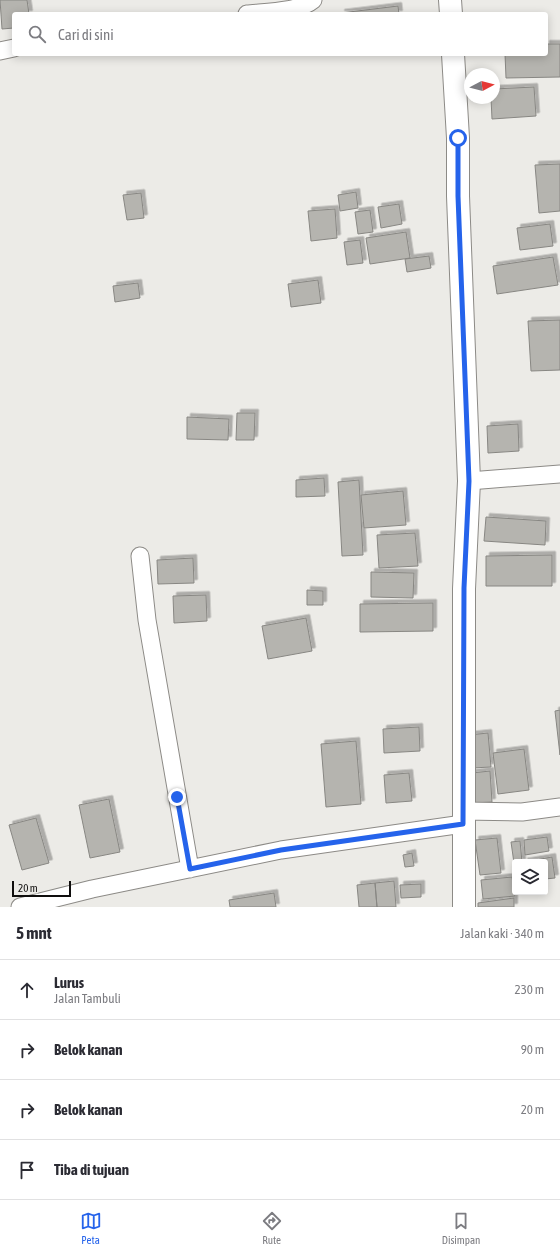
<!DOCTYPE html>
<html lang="id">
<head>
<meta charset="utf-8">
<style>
  :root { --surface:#fff; --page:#f7f7f7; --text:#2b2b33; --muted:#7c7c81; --line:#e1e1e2; --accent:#2563eb }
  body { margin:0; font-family:"Asap Condensed",sans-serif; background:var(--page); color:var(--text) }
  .controls { position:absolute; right:12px; bottom:12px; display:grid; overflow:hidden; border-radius:4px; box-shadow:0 2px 10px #0003 }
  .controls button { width:36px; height:36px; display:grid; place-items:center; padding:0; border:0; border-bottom:1px solid var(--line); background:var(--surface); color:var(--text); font:20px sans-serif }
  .compass { position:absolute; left:464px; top:68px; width:36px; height:36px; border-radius:50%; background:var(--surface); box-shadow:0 2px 10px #0003; rotate:83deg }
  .scale { position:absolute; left:12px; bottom:10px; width:59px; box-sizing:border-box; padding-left:4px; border:2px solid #0f0e0d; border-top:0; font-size:11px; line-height:14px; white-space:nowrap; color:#0f0e0d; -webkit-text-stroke:3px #ecebe7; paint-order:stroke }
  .stop { position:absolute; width:12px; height:12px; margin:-9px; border:3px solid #2563eb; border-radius:50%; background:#fff }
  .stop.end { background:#2563eb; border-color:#fff; box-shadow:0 1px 4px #0008 }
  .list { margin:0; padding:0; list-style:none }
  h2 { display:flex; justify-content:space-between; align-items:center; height:52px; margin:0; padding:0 16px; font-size:17px }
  h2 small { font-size:13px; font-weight:400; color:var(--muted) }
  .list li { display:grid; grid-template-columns:26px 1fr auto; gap:12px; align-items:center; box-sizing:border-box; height:60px; padding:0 16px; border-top:1px solid var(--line) }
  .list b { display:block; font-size:15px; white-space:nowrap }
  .list p { margin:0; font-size:13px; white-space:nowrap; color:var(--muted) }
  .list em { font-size:13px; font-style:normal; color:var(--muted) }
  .icon { flex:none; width:22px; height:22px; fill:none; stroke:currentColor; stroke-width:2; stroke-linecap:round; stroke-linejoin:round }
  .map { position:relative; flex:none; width:560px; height:907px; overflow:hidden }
  .search { position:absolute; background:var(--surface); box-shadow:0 2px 10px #0003; left:12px; right:12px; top:12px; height:44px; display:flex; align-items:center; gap:10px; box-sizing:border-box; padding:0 14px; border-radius:4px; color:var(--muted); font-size:15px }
  .sheet { height:292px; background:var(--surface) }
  nav { display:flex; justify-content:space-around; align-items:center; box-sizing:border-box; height:56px; border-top:1px solid var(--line); background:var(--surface); font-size:11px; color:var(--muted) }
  nav a { display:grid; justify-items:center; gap:2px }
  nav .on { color:var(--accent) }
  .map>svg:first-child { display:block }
  .building { fill:#b5b4af; stroke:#888783; filter:url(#shadow) }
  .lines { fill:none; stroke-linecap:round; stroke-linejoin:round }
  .street-casing { stroke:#8c8a86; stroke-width:19 }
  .secondary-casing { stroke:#8c8a86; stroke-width:24 }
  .street { stroke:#fff; stroke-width:17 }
  .secondary { stroke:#fff; stroke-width:22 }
  .route { stroke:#2563eb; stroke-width:5 }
</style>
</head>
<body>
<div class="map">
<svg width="560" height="907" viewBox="0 0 560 907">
  <defs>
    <filter id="shadow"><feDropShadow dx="3.5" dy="-3.5" stdDeviation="0" flood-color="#0004"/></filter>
  </defs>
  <rect width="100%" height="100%" fill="#ecebe7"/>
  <path class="building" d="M0,0H27L29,14H14V28L2,29Z
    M398,6L399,14H341V13Z
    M546,44H560V77L506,78L505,54H546Z
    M534,87L536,116L492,119L491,98H494V89Z
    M560,164V211L539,213L535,165Z
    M356,192L358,208L340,211L338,195Z
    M141,193L144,218L127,220L123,195Z
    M399,204L402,224L381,228L378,207Z
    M335,209L337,238L311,241L308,211Z
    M370,210L373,232L358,234L355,212Z
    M550,224L553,246L520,250L517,228Z
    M406,232L410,258L370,264L366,238Z
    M360,240L363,263L347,265L344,242Z
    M429,256L431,268L407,272L405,259Z
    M553,257L558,285L497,294L493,266Z
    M318,280L321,303L291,307L288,284Z
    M138,283L140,298L115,302L113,286Z
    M560,320V370L531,371L528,321Z
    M237,413H255L254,440H236Z
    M187,417L229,419L228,440L187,439Z
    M518,424L519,451L488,453L487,426Z
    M324,478L325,496L296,497V480Z
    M359,480L363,555L342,556L338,482Z
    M403,491L406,525L364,528L361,495Z
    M486,517L546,521L545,545L484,541Z
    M415,533L418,566L379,568L377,535Z
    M552,555V586H486V556Z
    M193,558L194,583L158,584L157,560Z
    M371,572L414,573L413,598L371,597Z
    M307,590L323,591V605H307Z
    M206,595L207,621L174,623L173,596Z
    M433,603V631L360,632V604Z
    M306,618L312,651L268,659L262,626Z
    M560,710V755L555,711Z
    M419,727L420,751L384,753L383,729Z
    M488,733L491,767L472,768L469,735Z
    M356,741L361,804L326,807L321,744Z
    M524,749L529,790L498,794L493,753Z
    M490,771L492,802L474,803L472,773Z
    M409,773L412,801L386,803L384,775Z
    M109,799L120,852L90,858L79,805Z
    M36,818L49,863L22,870L9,825Z
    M547,837L549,851L525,855L524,840Z
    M497,838L501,873L480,875L475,840Z
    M520,841L522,862H515L514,863L511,842Z
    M412,853L414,866L405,867L403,855Z
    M552,857L555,878L545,879V862H524Z
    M512,877L515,896L483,899L481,880Z
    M394,881L396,907H377L375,883Z
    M375,883L377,907H359L357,885Z
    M421,884V897L401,898L400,885Z
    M274,893L276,907H230L229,900Z
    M514,898V907H478V903Z"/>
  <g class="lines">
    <g class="street-casing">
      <path id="street" d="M247,14C265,12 299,12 313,0
        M0,51L14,48
        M469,481L560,474
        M140,556L147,620L190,869
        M463,811L522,812L560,807
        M20,907L92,889L281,850L463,824"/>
    </g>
    <g class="secondary-casing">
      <path id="secondary" d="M450,0L451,14
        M453,54L458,138V196L469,481L464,589V907"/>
    </g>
    <use href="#street" class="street"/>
    <use href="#secondary" class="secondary"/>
  </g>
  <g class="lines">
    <path class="route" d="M177,797L190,869L281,850L463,824L464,588L469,481L458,196V138"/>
  </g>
</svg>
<div class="controls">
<button><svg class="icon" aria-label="layers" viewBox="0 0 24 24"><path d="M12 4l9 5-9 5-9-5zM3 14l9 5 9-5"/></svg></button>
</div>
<svg class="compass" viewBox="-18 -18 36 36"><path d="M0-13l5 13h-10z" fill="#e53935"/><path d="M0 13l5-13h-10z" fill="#7c7c81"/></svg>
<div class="scale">20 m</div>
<div class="stop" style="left:458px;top:138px"></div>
<div class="stop end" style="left:177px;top:797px"></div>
<div class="search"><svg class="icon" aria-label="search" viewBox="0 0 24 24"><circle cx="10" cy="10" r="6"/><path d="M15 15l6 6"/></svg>Cari di sini</div>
</div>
<section class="sheet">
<h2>5 mnt<small>Jalan kaki · 340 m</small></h2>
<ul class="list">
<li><svg class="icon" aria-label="ahead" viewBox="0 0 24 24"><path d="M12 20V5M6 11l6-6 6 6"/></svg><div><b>Lurus</b><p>Jalan Tambuli</p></div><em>230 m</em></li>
<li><svg class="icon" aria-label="right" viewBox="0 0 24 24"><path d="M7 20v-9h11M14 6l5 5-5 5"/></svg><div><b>Belok kanan</b></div><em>90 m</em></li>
<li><svg class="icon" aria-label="right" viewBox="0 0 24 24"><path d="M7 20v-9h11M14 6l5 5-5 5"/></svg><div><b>Belok kanan</b></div><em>20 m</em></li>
<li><svg class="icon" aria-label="arrive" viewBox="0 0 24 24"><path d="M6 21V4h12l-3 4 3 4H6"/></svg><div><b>Tiba di tujuan</b></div></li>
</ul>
</section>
<nav>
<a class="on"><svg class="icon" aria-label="map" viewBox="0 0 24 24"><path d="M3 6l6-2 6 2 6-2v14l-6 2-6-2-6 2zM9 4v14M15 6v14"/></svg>Peta</a>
<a><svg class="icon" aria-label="directions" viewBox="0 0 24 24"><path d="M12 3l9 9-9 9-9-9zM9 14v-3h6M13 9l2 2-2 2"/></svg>Rute</a>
<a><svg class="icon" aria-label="saved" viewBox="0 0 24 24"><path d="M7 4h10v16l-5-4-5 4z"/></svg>Disimpan</a>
</nav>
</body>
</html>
